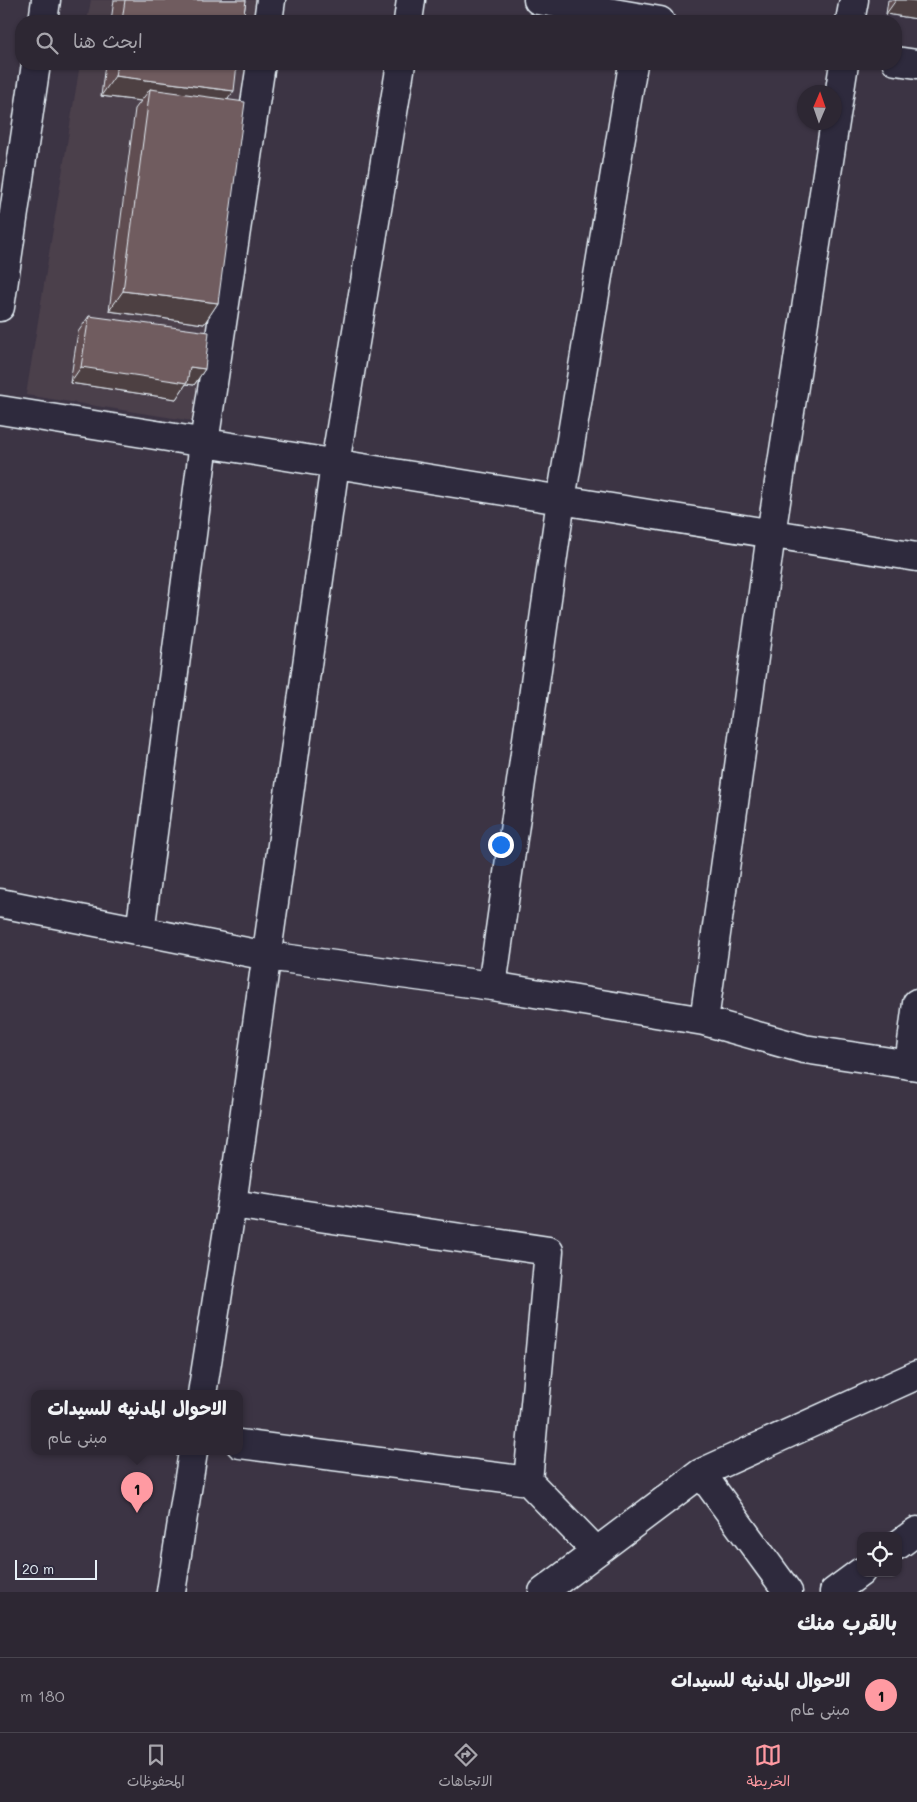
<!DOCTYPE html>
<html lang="ar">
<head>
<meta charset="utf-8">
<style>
  :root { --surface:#2d2733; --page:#39333f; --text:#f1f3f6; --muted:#a7a5ac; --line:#48444e; --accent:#ff9aa2 }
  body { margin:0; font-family:Mali,"Playpen Sans Arabic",sans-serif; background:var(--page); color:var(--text); direction:rtl }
  .controls { position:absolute; right:15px; bottom:15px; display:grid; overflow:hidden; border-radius:10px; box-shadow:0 1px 4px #0004 }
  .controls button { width:45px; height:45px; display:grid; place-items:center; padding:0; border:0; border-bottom:1px solid var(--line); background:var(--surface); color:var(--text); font:25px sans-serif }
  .compass { position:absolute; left:797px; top:85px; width:45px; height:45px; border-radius:50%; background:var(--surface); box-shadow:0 1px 4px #0004; rotate:2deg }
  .scale { position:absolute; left:15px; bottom:12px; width:82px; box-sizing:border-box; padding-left:5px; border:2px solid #e8f1f8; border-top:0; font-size:14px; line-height:18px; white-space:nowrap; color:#e8f1f8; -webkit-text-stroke:4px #2f2a3d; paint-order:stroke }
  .you { position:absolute; left:500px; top:844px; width:18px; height:18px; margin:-12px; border:4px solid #fff; border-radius:50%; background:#1a73e8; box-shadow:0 0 0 8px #1a73e833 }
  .badge { display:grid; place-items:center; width:32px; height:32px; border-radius:50%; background:var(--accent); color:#111; font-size:16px; font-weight:700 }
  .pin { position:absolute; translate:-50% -41px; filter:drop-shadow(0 1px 2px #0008) }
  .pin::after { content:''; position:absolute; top:26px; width:18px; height:15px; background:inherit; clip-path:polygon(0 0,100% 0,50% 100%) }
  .popup { position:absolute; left:31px; top:1390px; width:212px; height:65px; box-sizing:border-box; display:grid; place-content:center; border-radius:10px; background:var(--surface); filter:drop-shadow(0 1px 4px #0005); font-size:16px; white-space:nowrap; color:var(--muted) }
  .popup b { font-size:19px; color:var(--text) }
  .popup::after { content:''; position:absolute; left:50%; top:100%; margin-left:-10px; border:10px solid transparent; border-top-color:var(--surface) }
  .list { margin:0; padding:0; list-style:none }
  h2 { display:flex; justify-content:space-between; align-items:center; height:65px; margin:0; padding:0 20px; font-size:21px }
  h2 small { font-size:16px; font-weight:400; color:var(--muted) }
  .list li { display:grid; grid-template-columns:32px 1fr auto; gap:15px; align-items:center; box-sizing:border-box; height:75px; padding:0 20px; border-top:1px solid var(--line) }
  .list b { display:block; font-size:19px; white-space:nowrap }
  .list p { margin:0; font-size:16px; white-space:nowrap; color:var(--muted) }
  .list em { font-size:16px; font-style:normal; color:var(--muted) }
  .icon { flex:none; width:28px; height:28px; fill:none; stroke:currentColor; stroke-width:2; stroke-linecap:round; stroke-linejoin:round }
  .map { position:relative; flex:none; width:917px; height:1592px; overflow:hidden; direction:ltr }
  .search { position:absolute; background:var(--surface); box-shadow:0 1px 4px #0004; left:15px; right:15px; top:15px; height:55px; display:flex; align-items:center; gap:12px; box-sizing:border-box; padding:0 18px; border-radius:20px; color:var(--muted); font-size:19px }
  .sheet { height:140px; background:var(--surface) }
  nav { display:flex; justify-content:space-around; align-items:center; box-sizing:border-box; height:70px; border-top:1px solid var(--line); background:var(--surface); font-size:14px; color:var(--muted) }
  nav a { display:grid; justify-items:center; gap:2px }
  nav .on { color:var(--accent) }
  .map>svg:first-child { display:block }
  .built { fill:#4c404c }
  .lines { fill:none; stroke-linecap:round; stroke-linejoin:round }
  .street-casing { stroke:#e8f1f8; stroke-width:31 }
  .street { stroke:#2f2a3d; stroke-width:28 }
  .wall { fill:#604e51; stroke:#e8f1f8 }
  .shaded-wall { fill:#4e4042; stroke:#e8f1f8 }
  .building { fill:#705b5e; stroke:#e8f1f8 }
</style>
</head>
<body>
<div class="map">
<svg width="917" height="1592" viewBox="0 0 917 1592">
  <rect width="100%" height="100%" fill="#3c3444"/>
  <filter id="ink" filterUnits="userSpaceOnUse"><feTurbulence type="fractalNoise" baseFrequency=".02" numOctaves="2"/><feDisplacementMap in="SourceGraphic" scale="10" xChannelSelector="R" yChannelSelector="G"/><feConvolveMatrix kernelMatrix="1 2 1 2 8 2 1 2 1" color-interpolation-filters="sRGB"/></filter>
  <g filter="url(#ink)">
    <path class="built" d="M91,0H255L259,1L255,21H87Z
      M80,64H249L193,421L26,395Z"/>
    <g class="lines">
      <g class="street-casing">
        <path id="street" d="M538,0L660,21
          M43,21L46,0
          M268,21L271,0
          M408,21L411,0
          M850,21L854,0
          M896,61L917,64
          M0,307L36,64
          M0,410L917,557
          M0,903L267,956L492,986L704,1021L804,1049L917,1066
          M140,932L204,443L261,64
          M492,986L561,500L633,64
          M704,1021L771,534L844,64
          M909,1065L917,1003
          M232,1204L549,1251L528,1481
          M202,1394L232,1204L335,464L401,64
          M240,1444L528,1481L596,1551
          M701,1473L788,1592
          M898,1545L917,1531
          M171,1592L193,1452
          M543,1592L701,1473L917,1375
          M834,1592L861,1572"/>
      </g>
      <use href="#street" class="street"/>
    </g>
    <path class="wall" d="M114,0H246L243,21H111Z
      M888,0H917V19L886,14Z
      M105,64H237L228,99L218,303L204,324L109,311L135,109L141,101L101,96Z
      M89,316L205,369L194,385L186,384L176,399L70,383L78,332Z"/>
    <path class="shaded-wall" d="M896,0H909L917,1V19L886,14Z
      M115,76L234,91L219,111L150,89L141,101L101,96Z
      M123,291L218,303L204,324L109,311Z
      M81,367H190L205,369L194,385L186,384L176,399L70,383Z"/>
    <path class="building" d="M125,0H246L243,21H122Z
      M117,64H237L234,91L115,76Z
      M150,89L245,102L218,303L123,291Z
      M89,316L209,332L205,369L190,367L187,383L81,367Z"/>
  </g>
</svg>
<div class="controls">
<button><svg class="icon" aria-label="locate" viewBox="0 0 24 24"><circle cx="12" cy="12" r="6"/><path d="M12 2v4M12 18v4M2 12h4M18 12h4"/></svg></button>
</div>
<svg class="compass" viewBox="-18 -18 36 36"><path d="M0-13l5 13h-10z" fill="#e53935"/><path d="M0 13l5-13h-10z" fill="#a7a5ac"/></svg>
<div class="scale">20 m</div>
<div class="you"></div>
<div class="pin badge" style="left:137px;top:1513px">1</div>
<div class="popup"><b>الاحوال المدنيه للسيدات</b>مبنى عام</div>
<div class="search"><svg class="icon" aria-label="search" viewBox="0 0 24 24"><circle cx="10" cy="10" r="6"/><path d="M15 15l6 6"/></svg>ابحث هنا</div>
</div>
<section class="sheet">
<h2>بالقرب منك<small></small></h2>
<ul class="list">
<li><span class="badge">1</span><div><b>الاحوال المدنيه للسيدات</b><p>مبنى عام</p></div><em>180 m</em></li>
</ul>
</section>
<nav>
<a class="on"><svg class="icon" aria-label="map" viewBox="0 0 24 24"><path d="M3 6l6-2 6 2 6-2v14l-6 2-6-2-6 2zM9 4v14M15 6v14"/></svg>الخريطة</a>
<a><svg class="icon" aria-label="directions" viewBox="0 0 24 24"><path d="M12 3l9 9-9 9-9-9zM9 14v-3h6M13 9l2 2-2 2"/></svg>الاتجاهات</a>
<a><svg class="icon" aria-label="saved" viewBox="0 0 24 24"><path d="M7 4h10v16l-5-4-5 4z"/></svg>المحفوظات</a>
</nav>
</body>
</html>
